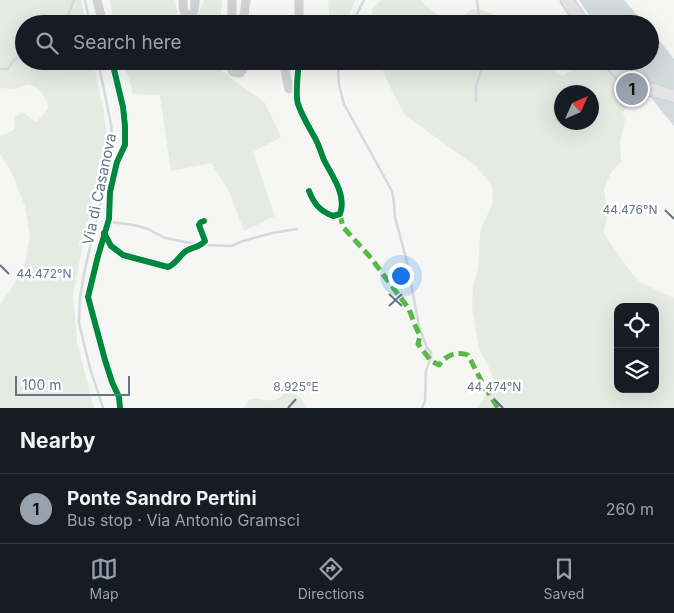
<!DOCTYPE html>
<html lang="en">
<head>
<meta charset="utf-8">
<style>
  :root { --surface:#171b24; --page:#242831; --text:#f1f3f6; --muted:#9ea1a6; --line:#363941; --accent:#96a2ae }
  body { margin:0; font-family:Inter,sans-serif; background:var(--page); color:var(--text) }
  .controls { position:absolute; right:15px; bottom:15px; display:grid; overflow:hidden; border-radius:10px; box-shadow:0 5px 20px #0002 }
  .controls button { width:45px; height:45px; display:grid; place-items:center; padding:0; border:0; border-bottom:1px solid var(--line); background:var(--surface); color:var(--text); font:25px sans-serif }
  .compass { position:absolute; left:554px; top:85px; width:45px; height:45px; border-radius:50%; background:var(--surface); box-shadow:0 5px 20px #0002; rotate:45deg }
  .scale { position:absolute; left:15px; bottom:12px; width:115px; box-sizing:border-box; padding-left:5px; border:2px solid #637588; border-top:0; font-size:14px; line-height:18px; white-space:nowrap; color:#637588; -webkit-text-stroke:4px #fff; paint-order:stroke }
  .you { position:absolute; left:400px; top:275px; width:18px; height:18px; margin:-12px; border:4px solid #fff; border-radius:50%; background:#1a73e8; box-shadow:0 0 0 8px #1a73e833 }
  .badge { display:grid; place-items:center; width:32px; height:32px; border-radius:50%; background:var(--accent); color:#111; font-size:16px; font-weight:700 }
  .pin { position:absolute; translate:-50% -50%; border:2px solid #fff; box-shadow:0 1px 5px #0006 }
  .list { margin:0; padding:0; list-style:none }
  h2 { display:flex; justify-content:space-between; align-items:center; height:65px; margin:0; padding:0 20px; font-size:21px }
  h2 small { font-size:16px; font-weight:400; color:var(--muted) }
  .list li { display:grid; grid-template-columns:32px 1fr auto; gap:15px; align-items:center; box-sizing:border-box; height:70px; padding:0 20px; border-top:1px solid var(--line) }
  .list b { display:block; font-size:19px; white-space:nowrap }
  .list p { margin:0; font-size:16px; white-space:nowrap; color:var(--muted) }
  .list em { font-size:16px; font-style:normal; color:var(--muted) }
  .icon { flex:none; width:28px; height:28px; fill:none; stroke:currentColor; stroke-width:2; stroke-linecap:round; stroke-linejoin:round }
  .map { position:relative; flex:none; width:674px; height:408px; overflow:hidden }
  .search { position:absolute; background:var(--surface); box-shadow:0 5px 20px #0002; left:15px; right:15px; top:15px; height:55px; display:flex; align-items:center; gap:12px; box-sizing:border-box; padding:0 18px; border-radius:28px; color:var(--muted); font-size:19px }
  .sheet { height:135px; background:var(--surface) }
  nav { display:flex; justify-content:space-around; align-items:center; box-sizing:border-box; height:70px; border-top:1px solid var(--line); background:var(--surface); font-size:14px; color:var(--muted) }
  nav a { display:grid; justify-items:center; gap:2px }
  nav .on { color:var(--accent) }
  .map>svg:first-child { display:block }
  .green { fill:#e5eae2; fill-rule:evenodd }
  .water { fill:#d3dade }
  .lines { fill:none; stroke-linecap:round; stroke-linejoin:round }
  .stream { stroke:#d3dade; stroke-width:2.5 }
  .secondary-casing { stroke:#d2d4d5; stroke-width:15 }
  .street { stroke:#d1d2d3; stroke-width:9 }
  .secondary { stroke:#e3e3e4; stroke-width:12 }
  .quiet { stroke:#58b947; stroke-width:5; stroke-dasharray:10 5; stroke-linecap:butt }
  .cycleway-casing { stroke:#fff; stroke-width:9 }
  .cycleway { stroke:#00873e; stroke-width:6 }
  .ticks { fill:none; stroke:#637588; stroke-width:2 }
  .labels { text-anchor:middle; dominant-baseline:central; stroke-width:5; stroke-linejoin:round; paint-order:stroke }
  .street-label { font-size:15px; fill:#637588; stroke:#fff }
  .ticks-label { font-size:12px; text-anchor:middle; fill:#637588; stroke:#fff; stroke-width:5; stroke-linejoin:round; paint-order:stroke }
</style>
</head>
<body>
<div class="map">
<svg width="674" height="408" viewBox="0 0 674 408">
  <rect width="100%" height="100%" fill="#f6f6f4"/>
  <path class="green" d="M0,0H81L86,24H24V61H93L104,113L108,147L85,234L73,294L77,342L94,408H0V305L11,289L25,263L30,234L25,206L10,169L0,154V136L14,130L15,117L22,112L36,122L43,115L48,107C46,95 40,89 29,84L16,89L0,88Z
    M110,0H175L179,24H114Z
    M204,0H222L220,24H194Z
    M328,0H355L346,24H330Z
    M381,0H421L426,6L448,22L461,17L473,9L481,10L500,17L528,15L533,19L535,24H371L372,9Z
    M124,61H218L217,67L239,84L265,103L281,137L253,152L275,216L244,231L228,189L211,163L171,171L160,95L133,94Z
    M379,61H548L552,70L563,76L586,61H604L622,84L634,93L630,105L625,109L623,113L625,119L620,144L621,156V162L611,172L604,189L608,214L604,231L606,237L632,274L641,283L674,298V408H478L493,380L489,367L479,350L472,307L473,287L478,268L480,236L482,226L493,203L492,186L477,167L405,115L389,85ZM562,92H592V122H562ZM618,307H655V389H618Z
    M288,389L301,398L307,408H244L250,399C259,397 270,404 279,398C282,396 285,392 288,389Z"/>
  <path class="water" d="M579,0H624L645,24H595Z
    M650,29L674,59V126L621,61H650Z"/>
  <g class="lines">
    <path class="stream" d="M85,0L90,24
      M477,0L480,24
      M61,24L66,21L74,0
      M352,24L364,0
      M98,61L111,124L113,150L85,269L80,298L79,323L90,368L103,408
      M341,61L338,72L339,85L344,104L392,191L394,203L395,217L407,262L419,326L427,348L431,352V358L426,370L425,401L422,408
      M0,69H8L14,60L24,51
      M476,100V87L484,61
      M110,222L134,225L148,229L165,238L196,244
      M204,245L231,246L243,241L272,233L297,229"/>
    <g class="secondary-casing">
      <path id="secondary" d="M567,0L583,24
        M609,61L628,82L635,85L674,96"/>
    </g>
    <path class="street" d="M97,0L103,24
      M183,0C183,3 183,11 185,13C186,15 188,15 189,15C195,15 195,4 195,0
      M232,24V0
      M243,24L246,0
      M299,24V0
      M112,61L123,107L125,126V145L117,162L110,192L109,219L98,256L88,297L105,360L112,382L119,397L120,408
      M283,61L289,89
      M299,61C298,73 295,94 298,104C302,116 309,127 315,138C319,145 321,153 324,160C332,176 347,195 340,214L333,216C320,211 314,204 309,191
      M230,64L231,68L233,72L240,73L244,68L245,61
      M104,233L111,246L123,255L168,267C176,264 179,256 186,251C193,247 200,247 205,241L199,225L201,222L204,221"/>
    <use href="#secondary" class="secondary"/>
    <path class="quiet" d="M340,214L343,227L371,258L409,309L415,325L420,336L418,344L431,361L439,365C446,355 456,351 468,355L483,384L498,408"/>
    <g class="cycleway-casing">
      <path id="cycleway" d="M112,61L123,107L125,126V145L117,162L110,192L109,219L98,256L88,297L105,360L112,382L119,397L120,408
        M299,61C298,73 295,94 298,104C302,116 309,127 315,138C319,145 321,153 324,160C332,176 347,195 340,214L333,216C320,211 314,204 309,191
        M104,233L111,246L123,255L168,267C176,264 179,256 186,251C193,247 200,247 205,241L199,225L201,222L204,221"/>
    </g>
    <use href="#cycleway" class="cycleway"/>
  </g>
  <path class="ticks" d="M665,210L674,219M0,265L9,274M389,294L402,306M389,306L402,294M494,399L503,408M288,408L296,399"/>
  <g class="labels">
    <g class="street-label">
      <text transform="translate(99 189) rotate(-78)">Via di Casanova</text>
    </g>
  </g>
  <g class="ticks-label">
    <text x="630" y="214">44.476°N</text>
    <text x="44" y="278">44.472°N</text>
    <text x="296" y="391">8.925°E</text>
    <text x="494" y="391">44.474°N</text>
  </g>
</svg>
<div class="controls">
<button><svg class="icon" aria-label="locate" viewBox="0 0 24 24"><circle cx="12" cy="12" r="6"/><path d="M12 2v4M12 18v4M2 12h4M18 12h4"/></svg></button>
<button><svg class="icon" aria-label="layers" viewBox="0 0 24 24"><path d="M12 4l9 5-9 5-9-5zM3 14l9 5 9-5"/></svg></button>
</div>
<svg class="compass" viewBox="-18 -18 36 36"><path d="M0-13l5 13h-10z" fill="#e53935"/><path d="M0 13l5-13h-10z" fill="#9ea1a6"/></svg>
<div class="scale">100 m</div>
<div class="you"></div>
<div class="pin badge" style="left:632px;top:89px">1</div>
<div class="search"><svg class="icon" aria-label="search" viewBox="0 0 24 24"><circle cx="10" cy="10" r="6"/><path d="M15 15l6 6"/></svg>Search here</div>
</div>
<section class="sheet">
<h2>Nearby<small></small></h2>
<ul class="list">
<li><span class="badge">1</span><div><b>Ponte Sandro Pertini</b><p>Bus stop · Via Antonio Gramsci</p></div><em>260 m</em></li>
</ul>
</section>
<nav>
<a class="on"><svg class="icon" aria-label="map" viewBox="0 0 24 24"><path d="M3 6l6-2 6 2 6-2v14l-6 2-6-2-6 2zM9 4v14M15 6v14"/></svg>Map</a>
<a><svg class="icon" aria-label="directions" viewBox="0 0 24 24"><path d="M12 3l9 9-9 9-9-9zM9 14v-3h6M13 9l2 2-2 2"/></svg>Directions</a>
<a><svg class="icon" aria-label="saved" viewBox="0 0 24 24"><path d="M7 4h10v16l-5-4-5 4z"/></svg>Saved</a>
</nav>
</body>
</html>
